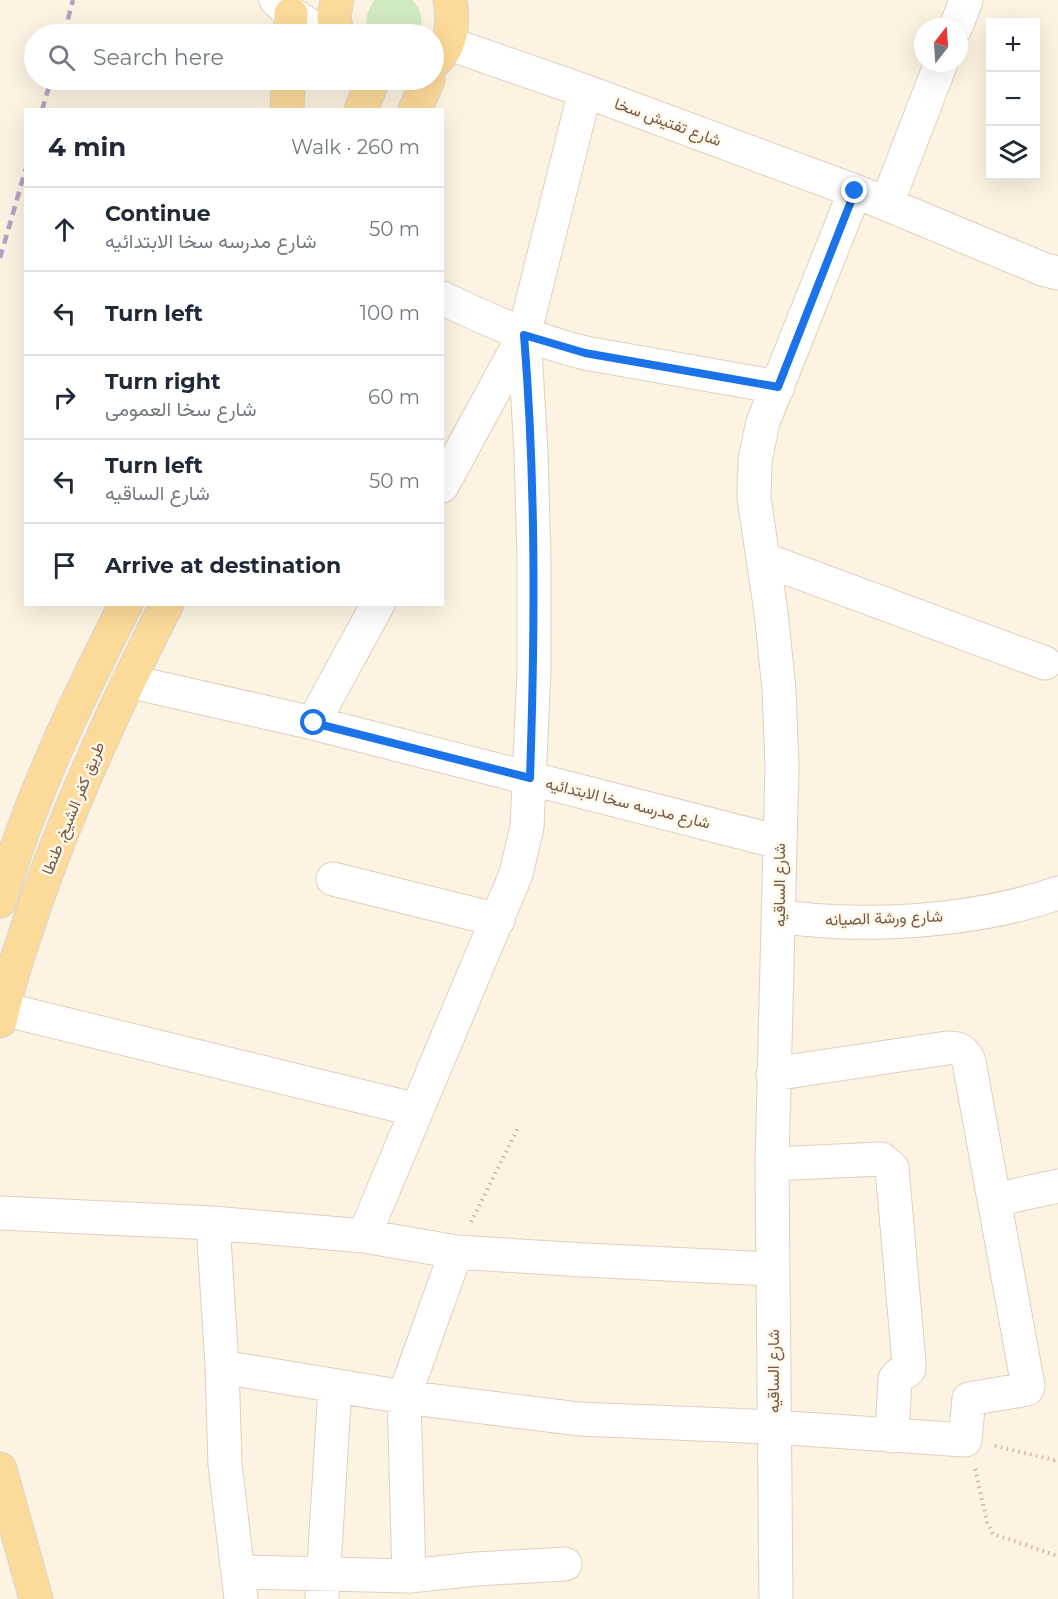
<!DOCTYPE html>
<html lang="en">
<head>
<meta charset="utf-8">
<style>
  :root { --surface:#fff; --page:#f2f2f3; --text:#1f2937; --muted:#747a83; --line:#e0e1e3 }
  body { margin:0; font-family:Montserrat,Vazirmatn,sans-serif; background:var(--page); color:var(--text) }
  .controls { position:absolute; right:18px; top:18px; display:grid; overflow:hidden; border-radius:0px; box-shadow:0 6px 24px #0002 }
  .controls button { width:54px; height:54px; display:grid; place-items:center; padding:0; border:0; border-bottom:2px solid var(--line); background:var(--surface); color:var(--text); font:30px sans-serif }
  .compass { position:absolute; left:914px; top:18px; width:54px; height:54px; border-radius:50%; background:var(--surface); box-shadow:0 6px 24px #0002; rotate:17deg }
  .stop { position:absolute; width:18px; height:18px; margin:-14px; border:4px solid #1a73e8; border-radius:50%; background:#fff }
  .stop.end { background:#1a73e8; border-color:#fff; box-shadow:0 2px 6px #0008 }
  .list { margin:0; padding:0; list-style:none }
  h2 { display:flex; justify-content:space-between; align-items:center; height:78px; margin:0; padding:0 24px; font-size:26px }
  h2 small { font-size:20px; font-weight:400; color:var(--muted) }
  .list li { display:grid; grid-template-columns:39px 1fr auto; gap:18px; align-items:center; box-sizing:border-box; height:84px; padding:0 24px; border-top:2px solid var(--line) }
  .list b { display:block; font-size:22px; white-space:nowrap }
  .list p { margin:0; font-size:20px; white-space:nowrap; color:var(--muted) }
  .list em { font-size:20px; font-style:normal; color:var(--muted) }
  .icon { flex:none; width:33px; height:33px; fill:none; stroke:currentColor; stroke-width:2; stroke-linecap:round; stroke-linejoin:round }
  .map { position:relative; flex:none; width:1058px; height:1599px; overflow:hidden }
  .search { position:absolute; background:var(--surface); box-shadow:0 6px 24px #0002; left:24px; top:24px; width:420px; height:66px; display:flex; align-items:center; gap:15px; box-sizing:border-box; padding:0 21px; border-radius:33px; color:var(--muted); font-size:22px }
  .panel { position:absolute; background:var(--surface); box-shadow:0 6px 24px #0002; left:24px; top:108px; width:420px; height:498px; border-radius:0px }
  .map>svg:first-child { display:block }
  .green { fill:#d0eac0 }
  .lines { fill:none; stroke-linecap:round; stroke-linejoin:round }
  .minor-casing { stroke:#e1cfbe; stroke-width:35 }
  .major-casing { stroke:#dbd4cf; stroke-width:35 }
  .path { stroke:#d7b59d; stroke-width:4; stroke-dasharray:1.5 4.5; stroke-linecap:butt }
  .minor { stroke:#fff; stroke-width:33 }
  .major { stroke:#fcda99; stroke-width:33 }
  .rail { stroke:#b6a1c5; stroke-width:4.5; stroke-dasharray:9 6; stroke-linecap:butt }
  .route { stroke:#1a73e8; stroke-width:8 }
  .labels { text-anchor:middle; dominant-baseline:central; stroke-width:5; stroke-linejoin:round; paint-order:stroke }
  .street-label { font-size:16px; fill:#745948; stroke:#fff7e8 }
</style>
</head>
<body>
<div class="map">
<svg width="1058" height="1599" viewBox="0 0 1058 1599">
  <rect width="100%" height="100%" fill="#fcf3e2"/>
  <path class="green" d="M374,0H412C421,9 425,23 418,34H370C363,22 367,12 374,0Z"/>
  <g class="lines">
    <g class="minor-casing">
      <path id="minor" d="M276,0C291,15 308,26 327,34
        M956,27L966,0
        M447,43L585,91L855,191L1045,270L1058,273
        M887,203L941,63
        M442,298C490,321 534,340 585,353L778,387
        M442,486L524,335L585,91
        M763,559L1045,663
        M128,681L313,723L779,842
        M313,723L378,604
        M333,879L498,920
        M780,917C803,919 826,922 849,922C915,924 996,915 1058,893
        M3,1009L417,1110
        M772,1164L881,1159L892,1168L909,1363V1369L906,1372L899,1374L895,1379L892,1436
        M994,1200L1058,1186
        M0,1213L213,1223
        M364,1236L516,874L527,827L534,669V560L531,451L524,335
        M222,1367L404,1397L579,1419L773,1427L965,1440L969,1399L1027,1389L1028,1386L969,1062C965,1051 960,1047 947,1048L773,1074
        M239,1572L409,1576L476,1569L565,1564
        M409,1576L404,1397L456,1252
        M241,1599L225,1464L222,1367L213,1223L364,1236L456,1252L584,1260L772,1269
        M322,1599L335,1386
        M776,1599L772,1164L782,766L779,689L771,612L754,498L755,460L763,422L855,191"/>
    </g>
    <g class="major-casing">
      <path id="major" d="M290,34L291,14
        M337,34L334,17L337,0
        M434,62C452,46 454,22 450,0
        M287,110L288,80
        M361,110L373,80
        M415,110L428,80
        M0,901C30,797 77,700 126,604
        M0,1021C8,984 21,947 33,911C69,805 116,704 167,604
        M0,1469L36,1599"/>
    </g>
    <path class="path" d="M471,1222L518,1128
      M995,1446L1054,1460L1058,1457
      M975,1469L987,1522L993,1534L1058,1556"/>
    <use href="#minor" class="minor"/>
    <use href="#major" class="major"/>
    <path class="rail" d="M64,34L73,0
      M42,110L51,80
      M0,258L26,168"/>
  </g>
  <g class="lines">
    <path class="route" d="M314,723L530,778C535,630 536,483 524,335L585,353L778,387L855,191"/>
  </g>
  <g class="labels">
    <g class="street-label">
      <text transform="translate(668 122) rotate(20)">شارع تفتيش سخا</text>
      <text transform="translate(628 803) rotate(14)">شارع مدرسه سخا الابتدائيه</text>
      <text transform="translate(73 808) rotate(-68)">طريق كفر الشيخ, طنطا</text>
      <text transform="translate(779 885) rotate(-90)">شارع الساقيه</text>
      <text transform="translate(884 918) rotate(-2)">شارع ورشة الصيانه</text>
      <text transform="translate(773 1371) rotate(-90)">شارع الساقيه</text>
    </g>
  </g>
</svg>
<div class="controls">
<button>+</button>
<button>−</button>
<button><svg class="icon" aria-label="layers" viewBox="0 0 24 24"><path d="M12 4l9 5-9 5-9-5zM3 14l9 5 9-5"/></svg></button>
</div>
<svg class="compass" viewBox="-18 -18 36 36"><path d="M0-13l5 13h-10z" fill="#e53935"/><path d="M0 13l5-13h-10z" fill="#747a83"/></svg>
<div class="stop" style="left:314px;top:723px"></div>
<div class="stop end" style="left:855px;top:191px"></div>
<div class="search"><svg class="icon" aria-label="search" viewBox="0 0 24 24"><circle cx="10" cy="10" r="6"/><path d="M15 15l6 6"/></svg>Search here</div>
<section class="panel">
<h2>4 min<small>Walk · 260 m</small></h2>
<ul class="list">
<li><svg class="icon" aria-label="ahead" viewBox="0 0 24 24"><path d="M12 20V5M6 11l6-6 6 6"/></svg><div><b>Continue</b><p>شارع مدرسه سخا الابتدائيه</p></div><em>50 m</em></li>
<li><svg class="icon" aria-label="left" viewBox="0 0 24 24"><path d="M17 20v-9H6M10 6l-5 5 5 5"/></svg><div><b>Turn left</b></div><em>100 m</em></li>
<li><svg class="icon" aria-label="right" viewBox="0 0 24 24"><path d="M7 20v-9h11M14 6l5 5-5 5"/></svg><div><b>Turn right</b><p>شارع سخا العمومى</p></div><em>60 m</em></li>
<li><svg class="icon" aria-label="left" viewBox="0 0 24 24"><path d="M17 20v-9H6M10 6l-5 5 5 5"/></svg><div><b>Turn left</b><p>شارع الساقيه</p></div><em>50 m</em></li>
<li><svg class="icon" aria-label="arrive" viewBox="0 0 24 24"><path d="M6 21V4h12l-3 4 3 4H6"/></svg><div><b>Arrive at destination</b></div></li>
</ul>
</section>
</div>
</body>
</html>
